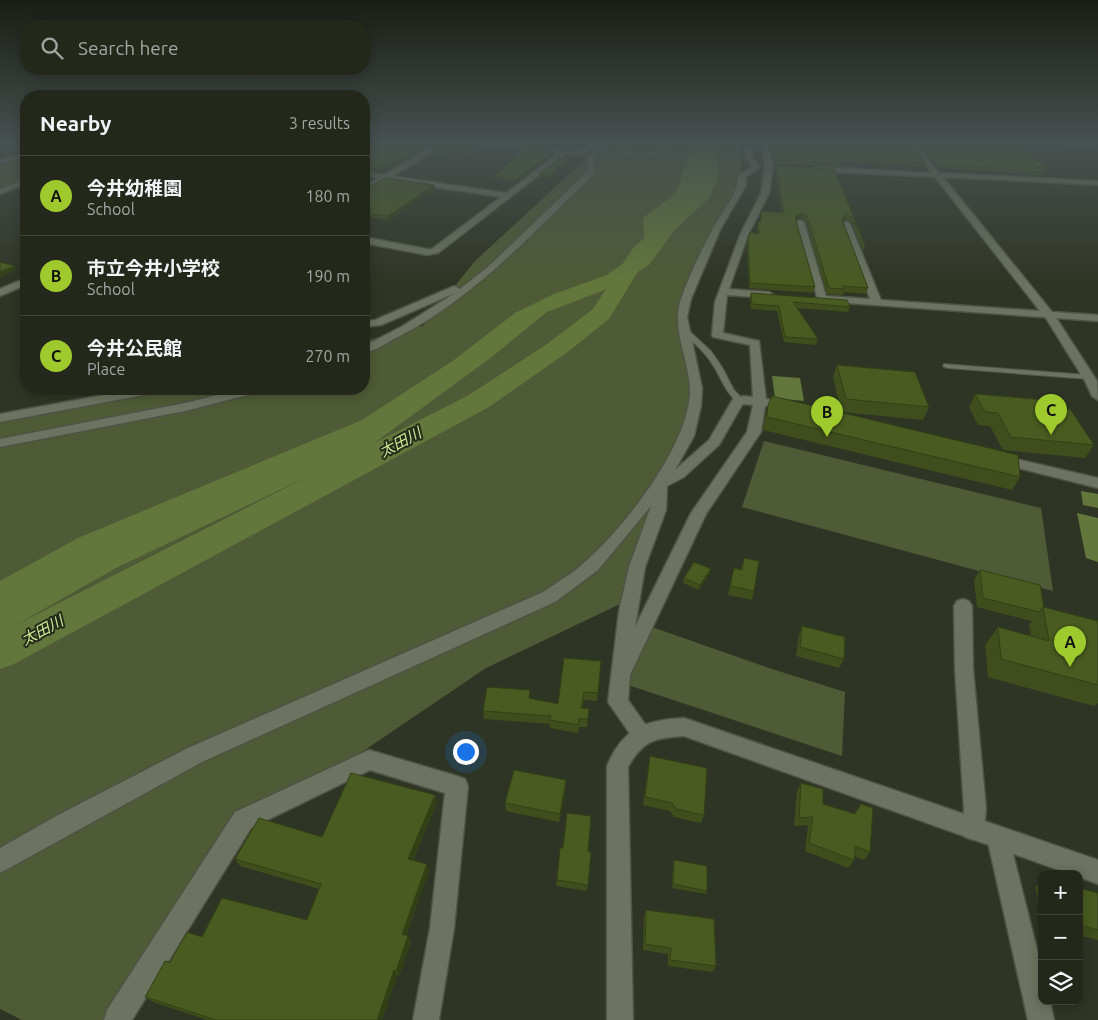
<!DOCTYPE html>
<html lang="en">
<head>
<meta charset="utf-8">
<style>
  :root { --surface:#23281b; --page:#2f3428; --text:#f1f3f6; --muted:#a3a6a3; --line:#40443a; --accent:#9fca2d }
  body { margin:0; font-family:Ubuntu,"Noto Sans JP",sans-serif; background:var(--page); color:var(--text) }
  .controls { position:absolute; right:15px; bottom:15px; display:grid; overflow:hidden; border-radius:10px; box-shadow:0 2px 12px #0003 }
  .controls button { width:45px; height:45px; display:grid; place-items:center; padding:0; border:0; border-bottom:1px solid var(--line); background:var(--surface); color:var(--text); font:25px sans-serif }
  .you { position:absolute; left:465px; top:751px; width:18px; height:18px; margin:-12px; border:4px solid #fff; border-radius:50%; background:#1a73e8; box-shadow:0 0 0 8px #1a73e833 }
  .badge { display:grid; place-items:center; width:32px; height:32px; border-radius:50%; background:var(--accent); color:#111; font-size:16px; font-weight:700 }
  .pin { position:absolute; translate:-50% -41px; filter:drop-shadow(0 1px 2px #0008) }
  .pin::after { content:''; position:absolute; top:26px; width:18px; height:15px; background:inherit; clip-path:polygon(0 0,100% 0,50% 100%) }
  .list { margin:0; padding:0; list-style:none }
  h2 { display:flex; justify-content:space-between; align-items:center; height:65px; margin:0; padding:0 20px; font-size:21px }
  h2 small { font-size:16px; font-weight:400; color:var(--muted) }
  .list li { display:grid; grid-template-columns:32px 1fr auto; gap:15px; align-items:center; box-sizing:border-box; height:80px; padding:0 20px; border-top:1px solid var(--line) }
  .list b { display:block; font-size:19px; white-space:nowrap }
  .list p { margin:0; font-size:16px; white-space:nowrap; color:var(--muted) }
  .list em { font-size:16px; font-style:normal; color:var(--muted) }
  .icon { flex:none; width:28px; height:28px; fill:none; stroke:currentColor; stroke-width:2; stroke-linecap:round; stroke-linejoin:round }
  .map { position:relative; flex:none; width:1098px; height:1020px; overflow:hidden }
  .search { position:absolute; background:var(--surface); box-shadow:0 2px 12px #0003; left:20px; top:20px; width:350px; height:55px; display:flex; align-items:center; gap:12px; box-sizing:border-box; padding:0 18px; border-radius:20px; color:var(--muted); font-size:19px }
  .panel { position:absolute; background:var(--surface); box-shadow:0 2px 12px #0003; left:20px; top:90px; width:350px; height:305px; border-radius:20px }
  .map>svg:first-child { display:block }
  .green { fill:#4f5b36 }
  .water { fill:#63773c }
  .lines { fill:none; stroke-linecap:round; stroke-linejoin:round }
  .stream { stroke:#63773c; stroke-width:2.5 }
  .river { fill:#63773c; fill-rule:evenodd }
  .lane-casing { stroke:#4e5345; stroke-width:2 }
  .street-casing { stroke:#4e5345; stroke-width:3 }
  .secondary-casing { stroke:#4e5345; stroke-width:3 }
  .path { stroke:#94988b; stroke-width:1; stroke-dasharray:2 1; stroke-linecap:butt }
  .lane { fill:#6c7360; fill-rule:evenodd }
  .street { fill:#6c7360; fill-rule:evenodd }
  .secondary { fill:#6c7360; fill-rule:evenodd }
  .wall { fill:#3f4e1c }
  .shaded-wall { fill:#334016 }
  .building { fill:#495b20; stroke:#334016 }
  .labels { text-anchor:middle; dominant-baseline:central; stroke-width:4; stroke-linejoin:round; paint-order:stroke }
  .water-label { font-size:15px; font-style:italic; fill:#ceec95; stroke:#252b1b }
</style>
</head>
<body>
<div class="map">
<svg width="1098" height="1020" viewBox="0 0 1098 1020">
  <rect width="100%" height="100%" fill="#2f3524"/>
  <path class="green" d="M593,141H740L742,185L698,268L683,323L695,406L660,484L620,604L486,668L350,760L233,818L103,1020H22L0,1009V423L173,389H364V341L423,326L475,261L591,154Z
    M26,153V181L0,192V162Z
    M764,441L1041,508L1053,591L742,507Z
    M649,626L772,669L845,692L842,756L628,685Z"/>
  <path class="water" d="M693,141H711L712,145L703,180L680,223L649,265L612,287L547,312L489,359L366,449L116,568L0,634V581L78,538L362,420L454,360L515,313L554,294L607,275L645,247L643,218L676,193Z
    M772,376L800,378L804,401L775,398Z
    M1081,491L1098,494V508L1083,505Z
    M1077,513L1098,518V562L1086,558Z"/>
  <g class="lines">
    <path class="stream" d="M0,143L5,141"/>
    <path class="river" d="M702,141H716L718,179L708,199L648,255L609,319L565,354L489,407L14,664L0,669V633L469,395L547,344L593,309L633,248L695,192L702,179Z"/>
    <g class="lane-casing">
      <path id="lane" d="M681,329H687L711,351L722,367L734,390L745,401L744,403H738C726,393 722,380 714,367C706,353 694,342 681,333Z
        M944,364L1088,375L1092,377L1088,379L947,368L943,366Z"/>
    </g>
    <g class="street-casing">
      <path id="street" d="M440,141H447L418,161L392,176L506,193L558,154L467,143L464,141H481L573,152L578,151L594,142L599,143L582,154L565,155L438,253L427,255L364,243V237L427,249H432L501,197L386,180L364,191V186L378,178L364,176V172L384,175Z
        M602,141H608L602,150L593,157L595,173C533,233 475,297 398,337C387,342 376,351 364,353V346L401,327L455,293L381,325L364,327V321L375,320L452,287L455,286L460,289L489,266L588,171L587,156L598,148Z
        M765,141H771L769,147L773,167L769,193L748,235L729,289L769,292L774,295L769,298L727,295L723,333L759,341L766,399L774,400L776,403L774,406H765L761,432L706,514L630,675L628,700L652,734L649,741L642,743L635,741L608,702L619,611L629,567L651,506L598,570L555,602L202,762L0,873V848L58,815L188,748L543,592C557,582 574,573 586,561C625,527 691,442 690,389C689,359 671,329 681,299C689,276 701,251 712,230C721,213 738,195 738,176L753,166L747,160L746,149L749,147L752,149L753,159L760,166L746,177V185L720,230L691,299L687,317L702,388L701,406L694,436L675,470L709,440L733,399L744,396L753,397L750,345L713,337L712,335L715,302L740,235L761,193L765,167L763,147ZM744,404L753,405L747,432L691,513L635,627L645,567L666,510L667,486L684,477L719,445L742,405Z
        M907,141H913L939,173L1098,181V185L943,177L1052,312L1098,315V321L818,301L796,222L800,220L804,222L826,296L870,299L842,224L846,221L850,224L881,300L1040,311L935,177L815,171L811,169L815,167L932,173Z
        M1040,141H1098V145L1043,143Z
        M26,152V156L0,164V160Z
        M26,179V184L0,194V189Z
        M136,389H160L154,393L0,422V414Z
        M242,389H261L259,392L185,411L0,447V439L185,403Z
        M999,455L1098,478V488L994,462L992,459L994,456Z
        M963,599L969,601L972,606L973,669L986,809L984,829L981,837L973,840L965,837L962,829L964,809L955,669L954,606L957,601Z
        M369,750L457,776L465,779L468,786L454,928L439,1020H413L430,928L445,793L370,770L251,828L132,1020H104L107,1010L235,812Z
        M998,827L1006,830L1009,838L1042,969V1001H1050L1054,1020H1028L987,838L990,830Z"/>
    </g>
    <g class="secondary-casing">
      <path id="secondary" d="M26,278V285L0,296V289Z
        M1049,312L1053,313L1097,381L1098,400L1092,396L1085,381L1044,315Z
        M684,718L1098,860V884L1079,877V874H1070L684,736C655,738 643,740 628,767L633,1020H607V766C623,728 645,720 684,718Z"/>
    </g>
    <path class="path" d="M617,141L621,150C634,159 655,153 669,150"/>
    <use href="#lane" class="lane"/>
    <use href="#street" class="street"/>
    <use href="#secondary" class="secondary"/>
  </g>
  <path class="wall" d="M364,141H437L396,165L376,172L364,171Z
    M445,141L482,147L471,153L454,151L443,157L430,155V151Z
    M495,141H569V142L562,149Z
    M773,141L926,163L925,167L842,162V163L841,167L775,163L771,149Z
    M914,141H1013L1047,168L1045,171H1040L1042,172L1040,175L939,168Z
    M553,155L516,182L495,179L494,176Z
    M567,160V163L549,178L539,177V174Z
    M777,166L834,169L865,245L863,251L852,223L845,220L843,222L868,288L866,294L844,292L843,295L827,294L806,221L801,218L796,221L815,287L813,293L749,288L747,244L748,238L758,234L757,227L758,222H760L761,211L782,213L776,171Z
    M364,189H435L388,220L364,216Z
    M751,293L850,307L848,312L797,308L818,339L816,345L784,342L777,311L751,309L750,298Z
    M837,365L929,407L923,420L841,412L833,377Z
    M975,394L1065,409L1094,445L1085,458L1003,450L990,426L978,425L969,407Z
    M768,405L1020,477L1012,490L763,430L765,418Z
    M744,558L754,591L752,600L728,595L734,568L741,569Z
    M980,570L1044,607L1098,621V703L1094,706L988,677L985,645L998,627L1031,636L1029,625L1032,621L977,607L974,580Z
    M710,573L699,590L683,583L684,578Z
    M802,626L844,659L839,668L796,656L799,635Z
    M601,661L597,701L584,700L582,708L589,709L587,727H579L578,733L550,728V724L484,719L483,711L530,698L558,704Z
    M650,756L704,815L701,823L674,817L670,811L643,805Z
    M566,780V788L559,822L506,811L505,803Z
    M801,783L823,804L854,814L861,804L870,852L864,860L854,856V860L848,868L805,851L808,825L794,826L797,791Z
    M435,795L437,803L413,860L429,871L406,935L408,936L411,942L399,976L397,975L382,1020H208L153,1002L145,997L202,937L307,920L319,889L240,866L235,859L322,837Z
    M588,852H591L587,891L556,886L557,880Z
    M674,860L707,891L706,894L672,888L673,864Z
    M1042,882V918L1035,887Z
    M1079,888L1098,893V940L1079,935Z
    M646,910L716,966L712,972L668,966V954L643,950L644,916Z"/>
  <path class="shaded-wall" d="M431,141H437L396,165L376,172L375,168Z
    M567,141H569V142L562,149V145Z
    M482,143V147L471,153V150Z
    M453,148L454,151L443,157V153Z
    M553,152V155L516,182V179Z
    M567,160V163L549,178V175Z
    M372,176V179L364,184V180Z
    M434,185L435,189L388,220V216Z
    M802,213L801,218L794,222L795,217Z
    M846,214L845,220L840,225L842,219Z
    M15,266L17,269L0,277V272Z
    M711,569L710,573L699,590L700,585Z
    M566,780V788L559,822L560,814Z
    M435,795L437,803L410,866L408,859Z
    M427,864L429,871L405,940L402,934Z
    M408,936L411,942L399,976L396,971Z
    M394,970L397,975L382,1020H377Z"/>
  <path class="building" d="M364,141H431L396,162L375,168L364,167Z
    M445,141H465L482,143L471,150L453,148L443,153L430,151Z
    M522,141H567L562,145Z
    M773,141H908L926,163L840,159L842,163L776,160L772,146Z
    M918,141H1013L1047,168L1036,167L1042,172L940,164Z
    M524,149L553,152L516,179L494,176Z
    M559,159L567,160L549,175L539,174Z
    M777,166L834,169L865,245L853,218L846,214L842,219L868,288L843,286L844,289L829,288L807,216L802,213L795,217L815,287L750,283L748,238L750,232L759,234L758,222H761V211L784,213Z
    M364,174L372,176L364,180Z
    M386,178L434,185L388,216L364,213V189Z
    M0,262L15,266L0,272Z
    M751,293L847,300L850,307L793,302L818,339L785,337L779,306L752,304Z
    M837,365L915,372L929,407L846,399Z
    M975,394L1059,401L1065,409H1070L1094,445L1011,437L998,413L985,412Z
    M772,396L1018,455L1020,477L767,417L768,405Z
    M744,558L759,561L754,591L730,586L734,568L742,570Z
    M694,562L711,569L700,585L684,578Z
    M980,570L1040,585L1044,607H1043L1039,612L983,598Z
    M1043,607L1098,621V685L1001,659L998,627L1049,641Z
    M802,626L845,637L844,659L800,647Z
    M564,658L601,661L598,693L584,692L581,708L589,709L588,719H579L578,725L550,720L551,716L483,711L487,687L530,690L529,698L558,704Z
    M650,756L707,768L704,815L676,809L672,803L645,797Z
    M514,770L566,780L560,814L505,803Z
    M351,773L435,795L408,859L427,864L402,934L408,936L396,971L394,970L377,1020H216L145,997L165,961L170,962L187,932L202,937L222,898L307,920L321,884L235,859L259,818L322,837Z
    M801,783L823,789V804L855,814L861,804L873,808L870,852L855,846L854,860L809,843L813,817L799,818Z
    M567,813L591,816L588,852H591L588,885L557,880L560,848H563Z
    M674,860L707,866V891L673,884Z
    M1079,888L1098,893V930L1079,925Z
    M646,910L714,919L716,966L670,960L671,948L645,944Z"/>
  <linearGradient id="sky" x2="0" y2="1"><stop stop-color="#1a1d14"/><stop offset="0.5" stop-color="#475150"/><stop offset="1" stop-color="#475150" stop-opacity="0"/></linearGradient>
  <rect width="1098" height="284" fill="url(#sky)"/>
  <g class="labels">
    <g class="water-label">
      <text transform="translate(400 442) rotate(-28)">太田川</text>
      <text transform="translate(42 630) rotate(-28)">太田川</text>
    </g>
  </g>
</svg>
<div class="controls">
<button>+</button>
<button>−</button>
<button><svg class="icon" aria-label="layers" viewBox="0 0 24 24"><path d="M12 4l9 5-9 5-9-5zM3 14l9 5 9-5"/></svg></button>
</div>
<div class="you"></div>
<div class="pin badge" style="left:1070px;top:667px">A</div>
<div class="pin badge" style="left:827px;top:437px">B</div>
<div class="pin badge" style="left:1051px;top:435px">C</div>
<div class="search"><svg class="icon" aria-label="search" viewBox="0 0 24 24"><circle cx="10" cy="10" r="6"/><path d="M15 15l6 6"/></svg>Search here</div>
<section class="panel">
<h2>Nearby<small>3 results</small></h2>
<ul class="list">
<li><span class="badge">A</span><div><b>今井幼稚園</b><p>School</p></div><em>180 m</em></li>
<li><span class="badge">B</span><div><b>市立今井小学校</b><p>School</p></div><em>190 m</em></li>
<li><span class="badge">C</span><div><b>今井公民館</b><p>Place</p></div><em>270 m</em></li>
</ul>
</section>
</div>
</body>
</html>
